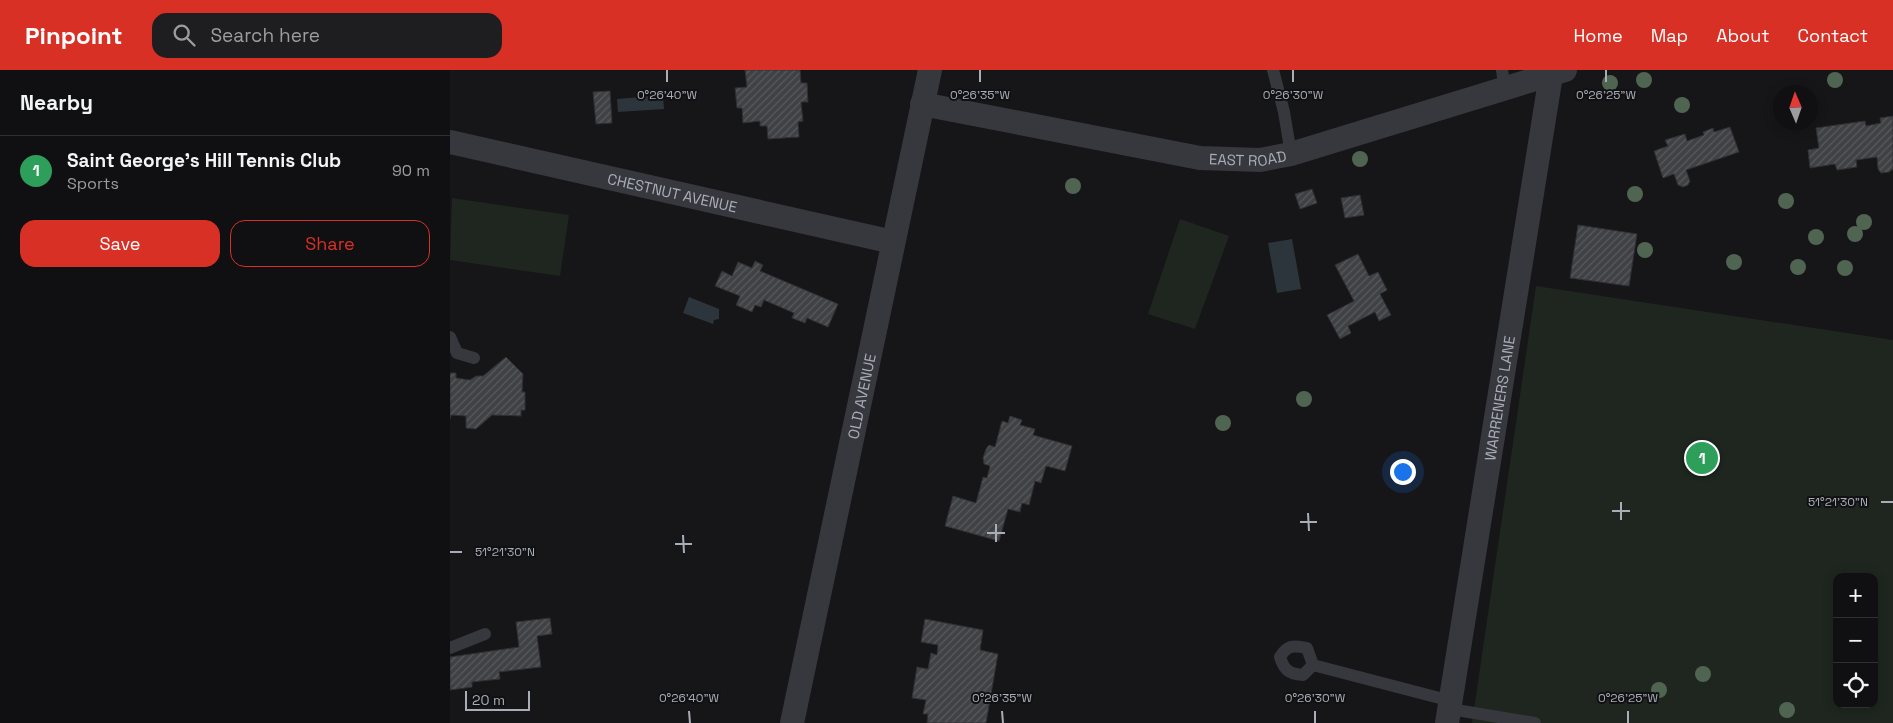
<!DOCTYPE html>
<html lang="en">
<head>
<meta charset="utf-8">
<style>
  :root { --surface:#101012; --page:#1e1e20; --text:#f1f3f6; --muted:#9c9d9f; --line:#303032; --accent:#d93025 }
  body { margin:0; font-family:"Space Grotesk",sans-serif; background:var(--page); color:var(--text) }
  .controls { position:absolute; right:15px; bottom:15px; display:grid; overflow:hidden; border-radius:10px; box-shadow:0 2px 12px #0003 }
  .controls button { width:45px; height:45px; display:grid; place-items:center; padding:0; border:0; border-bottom:1px solid var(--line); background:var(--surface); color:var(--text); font:25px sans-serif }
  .compass { position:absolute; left:1323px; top:15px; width:45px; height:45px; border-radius:50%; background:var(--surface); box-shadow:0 2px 12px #0003; rotate:358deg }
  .scale { position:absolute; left:15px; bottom:12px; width:65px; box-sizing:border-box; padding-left:5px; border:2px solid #a8adb8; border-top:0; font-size:14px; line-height:18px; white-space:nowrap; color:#a8adb8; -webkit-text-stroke:4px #111113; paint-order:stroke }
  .you { position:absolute; left:952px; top:401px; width:18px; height:18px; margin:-12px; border:4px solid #fff; border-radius:50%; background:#1a73e8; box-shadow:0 0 0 8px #1a73e833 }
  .badge { display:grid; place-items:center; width:32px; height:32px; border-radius:50%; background:var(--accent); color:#fff; font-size:16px; font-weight:700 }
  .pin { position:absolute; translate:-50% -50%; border:2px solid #fff; box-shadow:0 1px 5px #0006 }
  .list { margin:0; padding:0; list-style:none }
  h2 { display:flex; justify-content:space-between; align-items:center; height:65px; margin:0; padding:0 20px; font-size:21px }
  h2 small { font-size:16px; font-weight:400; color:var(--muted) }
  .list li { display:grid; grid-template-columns:32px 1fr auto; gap:15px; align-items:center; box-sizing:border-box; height:70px; padding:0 20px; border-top:1px solid var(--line) }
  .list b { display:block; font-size:19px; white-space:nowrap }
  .list p { margin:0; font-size:16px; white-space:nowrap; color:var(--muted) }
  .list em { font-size:16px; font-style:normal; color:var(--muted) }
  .actions { display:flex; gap:10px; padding:15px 20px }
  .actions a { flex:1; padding:11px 0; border:1px solid var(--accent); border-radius:15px; text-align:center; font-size:18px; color:var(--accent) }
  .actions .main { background:var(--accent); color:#fff }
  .icon { flex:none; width:28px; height:28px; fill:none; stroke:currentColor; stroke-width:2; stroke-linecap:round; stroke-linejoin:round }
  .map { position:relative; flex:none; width:1443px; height:653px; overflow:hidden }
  header { display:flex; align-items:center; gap:30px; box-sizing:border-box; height:70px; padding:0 25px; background:var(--accent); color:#fff }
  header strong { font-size:24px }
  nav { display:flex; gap:28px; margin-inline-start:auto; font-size:18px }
  .search { width:350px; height:45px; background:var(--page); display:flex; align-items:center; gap:12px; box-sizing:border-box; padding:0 18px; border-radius:15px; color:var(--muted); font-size:19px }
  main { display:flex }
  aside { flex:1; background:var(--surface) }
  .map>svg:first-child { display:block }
  .grass { fill:#1e261f; fill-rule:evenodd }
  .water { fill:#2c353c }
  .building { fill:url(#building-hatch); stroke:#303034 }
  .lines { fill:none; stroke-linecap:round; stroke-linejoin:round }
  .lane { stroke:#37383d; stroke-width:12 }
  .street { stroke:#37383d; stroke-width:24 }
  .tree { fill:#506452 }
  .ticks { fill:none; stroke:#a8adb8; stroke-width:2 }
  .labels { text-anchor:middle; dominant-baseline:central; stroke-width:4; stroke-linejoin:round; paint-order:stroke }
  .street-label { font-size:15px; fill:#a8adb8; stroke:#111113 }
  .ticks-label { font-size:12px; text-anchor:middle; fill:#a8adb8; stroke:#111113; stroke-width:4; stroke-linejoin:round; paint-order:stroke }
</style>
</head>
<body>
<header>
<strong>Pinpoint</strong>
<div class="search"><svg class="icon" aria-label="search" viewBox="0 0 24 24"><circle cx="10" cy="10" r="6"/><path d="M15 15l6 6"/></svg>Search here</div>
<nav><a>Home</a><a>Map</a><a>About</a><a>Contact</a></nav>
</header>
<main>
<aside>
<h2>Nearby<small></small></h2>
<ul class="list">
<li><span class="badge" style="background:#2e9e5b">1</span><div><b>Saint George's Hill Tennis Club</b><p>Sports</p></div><em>90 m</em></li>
</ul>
<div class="actions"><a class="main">Save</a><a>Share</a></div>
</aside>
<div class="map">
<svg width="1443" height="653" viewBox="0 0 1443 653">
  <defs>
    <pattern id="building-hatch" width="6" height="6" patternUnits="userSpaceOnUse" patternTransform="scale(1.25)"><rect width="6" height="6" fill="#404145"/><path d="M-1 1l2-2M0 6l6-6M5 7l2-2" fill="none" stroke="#595a5e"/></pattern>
  </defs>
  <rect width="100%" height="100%" fill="#161618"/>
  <path class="grass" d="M2,128L119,145L110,206L0,190Z
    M730,149L779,166L745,259L698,244Z
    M1086,216L1443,270V653H1022ZM1387,507H1424V634H1387Z"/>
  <path class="water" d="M213,25L214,39L168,42L167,29Z
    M842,169L851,219L827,223L818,173Z
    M239,227L269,239V249L264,250L263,254L233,243Z"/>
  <path class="building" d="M295,0H350L351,13H357L358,32H351L353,51L348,52L349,67L318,69L317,56H310V51L293,53L292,38H287L285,18L297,17Z
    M160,21L162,53L146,54L143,22Z
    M1443,46V99L1439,102L1431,103L1428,99L1427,87L1406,90L1407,97L1387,100L1385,94L1360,98L1358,80L1369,78L1366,58L1415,51L1416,56L1431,53L1430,48Z
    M1280,57L1289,82L1236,100L1240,111L1238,115L1233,117L1228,115L1224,104L1213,108L1204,81L1218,76L1215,70L1235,64L1237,71L1254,65L1253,62L1263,58L1264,62Z
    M862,119L867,133L850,139L845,124Z
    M910,125L914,145L895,148L891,128Z
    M1128,155L1187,164L1179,216L1120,208Z
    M908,184L919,206L928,202L937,220L930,224L941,245L929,251L925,242L898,256L901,263L890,269L877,245L904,231L885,195Z
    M305,191L313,195L310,201L388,234L378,257L357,248L355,253L342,248L344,243L314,230L311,237L305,235L302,242L286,235L290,226L265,216L272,201L282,206L288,192L302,198Z
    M56,287L73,304L72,322H75V340H71V346L42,345L26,359L16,358V346L1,345L0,349V303H6V308L20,310L26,306H33Z
    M560,346L572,350L570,355L585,359L583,365L622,376L615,401L596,396L591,413L585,411L579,435L572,433L570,442L558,439L549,471L495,456L503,426L526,433L533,407L537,408L540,396L534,394L533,388L536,379L539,375L545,377L552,351L558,353Z
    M100,548L102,564L87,566L91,597L49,602L50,609L22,612V617L0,620V587L69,577L66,552Z
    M475,549L533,560L530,580L548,584L536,653H477L478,644H473L476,630L462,628L467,597L478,599L481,583L487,585L488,575L471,572Z"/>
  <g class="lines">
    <path class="lane" d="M823,0L834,42L841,84
      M1052,0L1055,20
      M0,267L7,283L24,288
      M0,578L35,564
      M863,595L853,605C839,604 834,600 830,587C837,575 844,575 857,578L863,595L1001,631
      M1000,639L1085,653"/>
    <g class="street">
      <path id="s1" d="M472,34L750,88L810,90L841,84L1115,0"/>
      <path id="s2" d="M0,72L443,172"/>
      <path id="s3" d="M342,653L480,0"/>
      <path id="s4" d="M997,653L1101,5"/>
    </g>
  </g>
  <g class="tree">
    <circle cx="1194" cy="10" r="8"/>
    <circle cx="1385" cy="10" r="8"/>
    <circle cx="1160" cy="13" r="8"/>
    <circle cx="1232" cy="35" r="8"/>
    <circle cx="910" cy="89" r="8"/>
    <circle cx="623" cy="116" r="8"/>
    <circle cx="1185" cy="124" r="8"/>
    <circle cx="1336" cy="131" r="8"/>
    <circle cx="1414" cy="152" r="8"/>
    <circle cx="1405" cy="164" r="8"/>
    <circle cx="1366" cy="167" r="8"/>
    <circle cx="1195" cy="180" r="8"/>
    <circle cx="1284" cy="192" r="8"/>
    <circle cx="1348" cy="197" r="8"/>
    <circle cx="1395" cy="198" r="8"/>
    <circle cx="854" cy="329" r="8"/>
    <circle cx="773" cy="353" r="8"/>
    <circle cx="1253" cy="604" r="8"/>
    <circle cx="1209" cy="620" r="8"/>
    <circle cx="1337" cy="640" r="8"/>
  </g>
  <path class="ticks" d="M217,0V12M530,0V12M843,0V12M1156,0V12M1171,432V450M1431,432H1443M1162,441H1180M858,443L859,461M850,452H867M546,454V472M537,463H555M233,465L234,483M225,474H242M0,482H12M239,641L240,653M552,641L553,653M865,641V653M1178,641V653"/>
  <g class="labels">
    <g class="street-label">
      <text stroke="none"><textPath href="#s1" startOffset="331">EAST ROAD</textPath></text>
      <text stroke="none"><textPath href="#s2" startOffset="228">CHESTNUT AVENUE</textPath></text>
      <text stroke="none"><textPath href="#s3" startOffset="334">OLD AVENUE</textPath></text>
      <text stroke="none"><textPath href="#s4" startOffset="329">WARRENERS LANE</textPath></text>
    </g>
  </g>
  <g class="ticks-label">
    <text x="217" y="29">0°26'40"W</text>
    <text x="530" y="29">0°26'35"W</text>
    <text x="843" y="29">0°26'30"W</text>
    <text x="1156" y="29">0°26'25"W</text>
    <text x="1388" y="436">51°21'30"N</text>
    <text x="55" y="486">51°21'30"N</text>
    <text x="239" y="632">0°26'40"W</text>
    <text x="552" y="632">0°26'35"W</text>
    <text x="865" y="632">0°26'30"W</text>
    <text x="1178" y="632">0°26'25"W</text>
  </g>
</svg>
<div class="controls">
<button>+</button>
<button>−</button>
<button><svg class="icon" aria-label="locate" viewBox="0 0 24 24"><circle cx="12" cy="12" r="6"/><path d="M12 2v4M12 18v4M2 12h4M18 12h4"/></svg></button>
</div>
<svg class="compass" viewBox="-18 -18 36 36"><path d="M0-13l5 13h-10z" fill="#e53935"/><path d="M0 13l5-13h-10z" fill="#9c9d9f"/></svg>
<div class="scale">20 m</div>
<div class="you"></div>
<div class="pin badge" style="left:1252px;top:388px;background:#2e9e5b">1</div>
</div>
</main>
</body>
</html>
